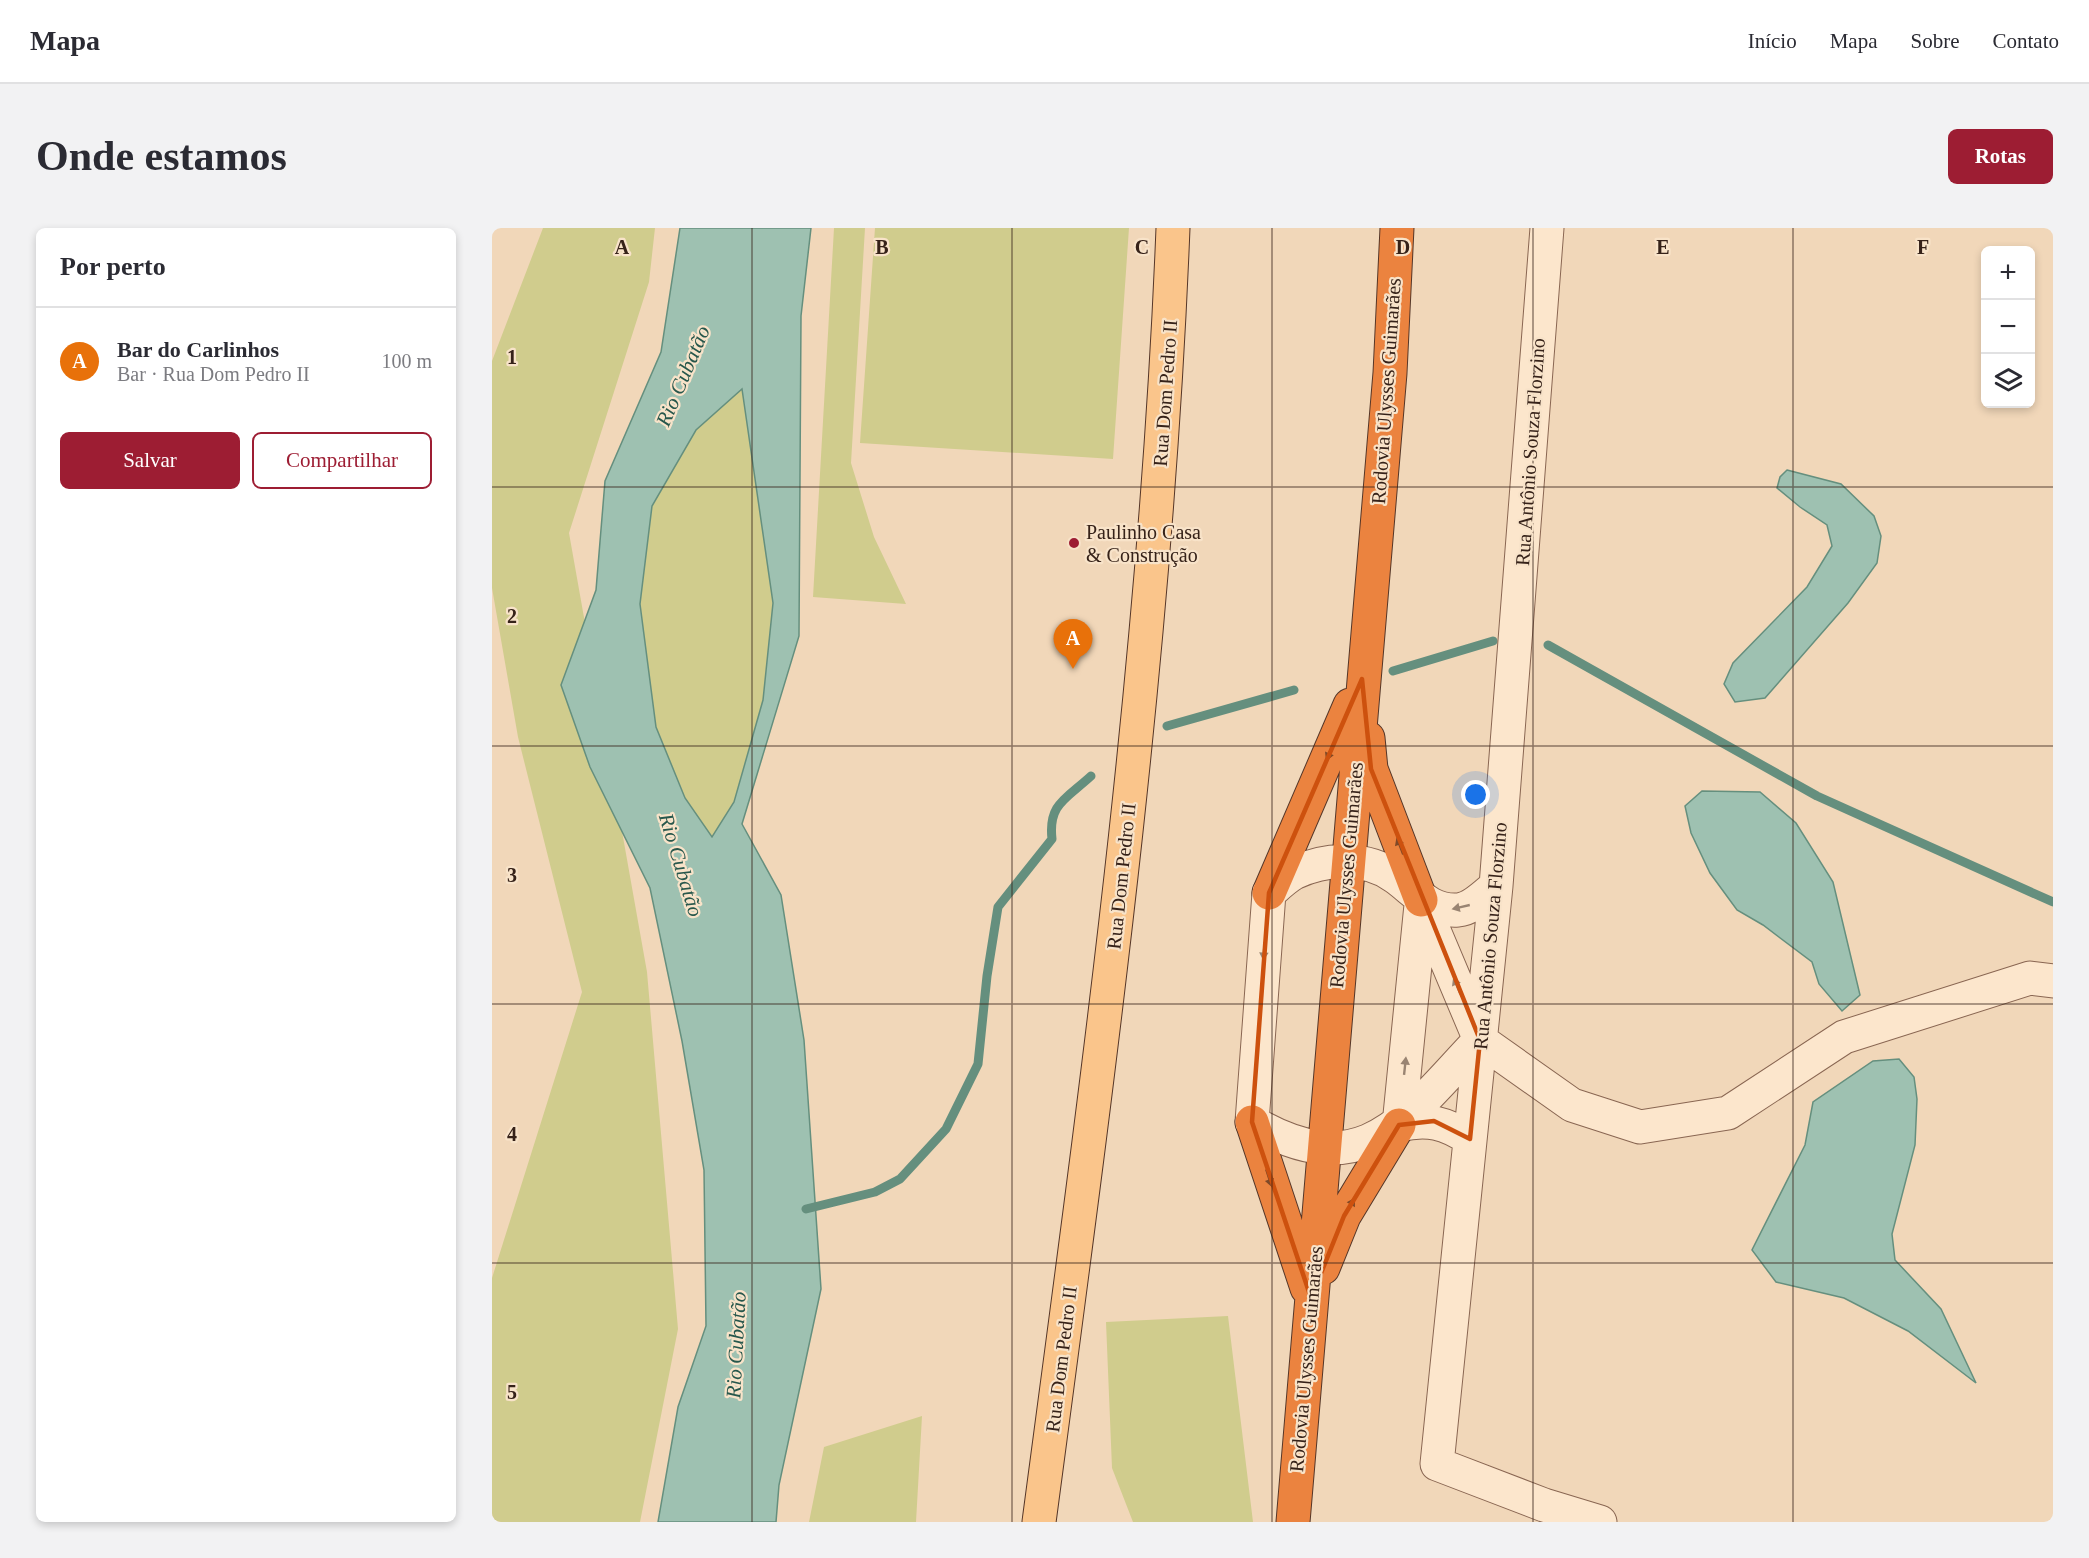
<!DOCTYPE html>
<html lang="pt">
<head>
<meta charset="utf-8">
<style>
  :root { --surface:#fff; --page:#f2f2f3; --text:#2b2b33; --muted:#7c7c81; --line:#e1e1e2; --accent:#9d1d33 }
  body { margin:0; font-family:Georgia,serif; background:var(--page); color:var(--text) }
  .controls { position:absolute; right:18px; top:18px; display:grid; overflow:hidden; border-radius:9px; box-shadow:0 3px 9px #0003 }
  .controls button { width:54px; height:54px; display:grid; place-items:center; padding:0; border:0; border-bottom:2px solid var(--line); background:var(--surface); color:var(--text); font:30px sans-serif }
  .you { position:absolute; left:984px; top:567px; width:21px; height:21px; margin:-15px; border:4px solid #fff; border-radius:50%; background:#1a73e8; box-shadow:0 0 0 9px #1a73e833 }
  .badge { display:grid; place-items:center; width:39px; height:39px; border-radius:50%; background:var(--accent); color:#fff; font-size:20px; font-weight:700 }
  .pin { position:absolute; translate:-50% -50px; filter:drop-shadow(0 2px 3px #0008) }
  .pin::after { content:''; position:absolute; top:32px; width:21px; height:18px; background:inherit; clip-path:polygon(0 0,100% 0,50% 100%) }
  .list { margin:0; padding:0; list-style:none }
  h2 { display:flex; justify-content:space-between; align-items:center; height:78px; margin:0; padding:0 24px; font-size:26px }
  h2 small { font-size:20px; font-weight:400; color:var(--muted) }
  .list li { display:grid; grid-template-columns:39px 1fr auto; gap:18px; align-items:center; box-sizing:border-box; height:108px; padding:0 24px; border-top:2px solid var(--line) }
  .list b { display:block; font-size:22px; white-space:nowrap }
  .list p { margin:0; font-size:20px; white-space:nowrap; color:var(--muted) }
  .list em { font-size:20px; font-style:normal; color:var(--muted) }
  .actions { display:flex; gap:12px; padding:18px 24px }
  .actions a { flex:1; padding:14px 0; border:2px solid var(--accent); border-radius:9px; text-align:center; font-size:21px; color:var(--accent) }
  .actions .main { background:var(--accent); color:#fff }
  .icon { flex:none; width:33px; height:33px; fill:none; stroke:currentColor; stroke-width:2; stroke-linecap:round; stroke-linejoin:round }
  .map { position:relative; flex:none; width:1561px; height:1294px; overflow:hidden; border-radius:9px }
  header { display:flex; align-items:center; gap:36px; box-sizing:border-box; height:84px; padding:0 30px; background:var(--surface); border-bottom:2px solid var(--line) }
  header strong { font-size:28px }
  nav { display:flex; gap:33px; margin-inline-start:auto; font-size:21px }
  .intro { display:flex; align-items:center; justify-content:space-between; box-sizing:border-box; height:144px; padding:0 36px }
  h1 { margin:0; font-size:42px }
  .button { padding:15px 27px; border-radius:9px; background:var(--accent); color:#fff; font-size:21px; font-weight:700 }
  main { display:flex; gap:36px; padding:0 36px }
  aside { flex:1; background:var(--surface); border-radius:9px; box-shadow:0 3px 9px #0003 }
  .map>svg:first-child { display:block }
  .green { fill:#d0cc8d }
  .water { fill:#9ec1b1; stroke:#658f7e; stroke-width:1.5; fill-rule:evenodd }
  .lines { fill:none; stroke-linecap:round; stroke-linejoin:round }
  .stream { stroke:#658f7e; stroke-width:9 }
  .minor-casing { stroke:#896652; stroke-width:35 }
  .major-casing { stroke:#553628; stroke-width:35 }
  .highway-casing { stroke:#553628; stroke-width:35 }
  .minor { stroke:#fce6cc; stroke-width:33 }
  .major { stroke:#fac58b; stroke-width:33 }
  .highway { stroke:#eb833f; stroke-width:33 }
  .oneway { fill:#7e4928 }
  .oneway2 { fill:#998472 }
  .marked { fill:none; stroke:#cd510e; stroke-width:4.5; stroke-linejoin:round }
  .grid { fill:none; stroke:#362219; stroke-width:1.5; stroke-opacity:0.55 }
  .poi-dot { fill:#9d1d33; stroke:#f8e3c9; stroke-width:2 }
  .labels { text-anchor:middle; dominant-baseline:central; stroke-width:4.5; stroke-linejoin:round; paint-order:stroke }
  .street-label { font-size:20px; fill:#362219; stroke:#f8e3c9 }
  .poi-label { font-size:20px; fill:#362219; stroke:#f8e3c9; text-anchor:start }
  .water-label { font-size:21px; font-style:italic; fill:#27574c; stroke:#f8e3c9 }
  .grid-label { font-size:20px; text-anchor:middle; font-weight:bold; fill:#362219; stroke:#f8e3c9; stroke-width:4.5; stroke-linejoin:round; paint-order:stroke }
</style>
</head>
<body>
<header>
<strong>Mapa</strong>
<nav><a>Início</a><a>Mapa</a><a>Sobre</a><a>Contato</a></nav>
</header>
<div class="intro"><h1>Onde estamos</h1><a class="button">Rotas</a></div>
<main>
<aside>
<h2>Por perto<small></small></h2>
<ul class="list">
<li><span class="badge" style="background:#e8710a">A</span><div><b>Bar do Carlinhos</b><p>Bar · Rua Dom Pedro II</p></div><em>100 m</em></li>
</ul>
<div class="actions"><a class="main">Salvar</a><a>Compartilhar</a></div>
</aside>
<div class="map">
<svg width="1561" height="1294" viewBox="0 0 1561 1294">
  <rect width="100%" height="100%" fill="#f1d7b9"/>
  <path class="green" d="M51,0H163L157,54L77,305L155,744L186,1101L148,1294H0V1050L90,764L26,509L0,360V133Z
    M342,0H373L359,235L382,309L414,376L321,369Z
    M383,0H637L621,231L368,215Z
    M250,160L281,375L271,472L242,574L220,609L193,570L164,499L148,376L160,278L204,202Z
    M736,1088L761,1294H641L620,1240L614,1094Z
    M430,1188L424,1294H317L332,1219Z"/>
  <path class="water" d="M188,0H319L309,88L307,408L250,596L289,667L312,812L329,1061L287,1257L284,1294H166L186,1179L214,1098L212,942L190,813L158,660L98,539L69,457L104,362L113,253L169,124ZM250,161L281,375L271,472L242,574L220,609L193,570L164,499L148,376L160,278L204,202Z
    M1295,242L1349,256L1382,288L1389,308L1385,335L1356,375L1273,470L1243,474L1232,456L1241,435L1315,359L1340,318L1335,297L1308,279L1285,260L1288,249Z
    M1210,563L1268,564L1304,595L1341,654L1368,767L1350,783L1327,756L1320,734L1271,697L1245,682L1218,645L1199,605L1193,578Z
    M1407,831L1422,849L1425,871L1423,917L1400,1006L1403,1032L1449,1081L1484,1155L1416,1103L1352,1070L1284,1054L1260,1022L1313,917L1321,874L1381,833Z"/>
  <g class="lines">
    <path class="stream" d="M1056,417L1325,568L1561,674
      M901,443L1001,413
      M675,498L802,462
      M314,981L383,964L408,951L454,901L486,836L495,748L506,679L560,611C556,576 574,571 599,548"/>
    <g class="minor-casing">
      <path id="minor" d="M1055,0L1004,658L945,1236L1052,1277L1108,1294
        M929,672L988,812L1080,877L1148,899L1236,885L1352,809L1538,750L1561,753
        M988,812C914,889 873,960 760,894L777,665C785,658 793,650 802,645C833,630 875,628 903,649C923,663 938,684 966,682C980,681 993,667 1004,658
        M907,897L929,677
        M907,897C936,890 954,895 978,911"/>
    </g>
    <g class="major-casing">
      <path id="major" d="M547,1294C604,864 664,434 681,0"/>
    </g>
    <g class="highway-casing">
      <path id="highway" d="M876,510L879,541L929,672
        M777,665L858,477
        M760,894L815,1060
        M831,1040L852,988L907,897
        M801,1294L898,145L905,0"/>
    </g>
    <use href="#minor" class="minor"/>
    <use href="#major" class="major"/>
    <use href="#highway" class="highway"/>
  </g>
  <defs><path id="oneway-solid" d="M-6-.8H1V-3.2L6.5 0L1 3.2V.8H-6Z" transform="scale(1.5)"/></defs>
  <g class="oneway">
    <use href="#oneway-solid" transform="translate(838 524) rotate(114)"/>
    <use href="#oneway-solid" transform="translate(908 618) rotate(-111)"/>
    <use href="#oneway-solid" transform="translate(777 950) rotate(72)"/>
    <use href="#oneway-solid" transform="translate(858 978) rotate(-59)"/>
  </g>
  <g class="oneway2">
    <use href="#oneway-solid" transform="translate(969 679) rotate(167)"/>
    <use href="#oneway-solid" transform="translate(772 723) rotate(94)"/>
    <use href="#oneway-solid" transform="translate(965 758) rotate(-113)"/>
    <use href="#oneway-solid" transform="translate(913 838) rotate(-84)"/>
  </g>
  <path class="marked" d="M870,451L879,541L988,812L978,911L942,893L907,897L852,988L819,1070L760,894L777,665Z"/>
  <path class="grid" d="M260,0V1294M520,0V1294M780,0V1294M1041,0V1294M1301,0V1294M0,259H1561M0,518H1561M0,776H1561M0,1035H1561"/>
  <circle class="poi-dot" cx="582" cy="315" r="6"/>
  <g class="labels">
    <g class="street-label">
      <text transform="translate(894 163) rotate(-86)">Rodovia Ulysses Guimarães</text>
      <text transform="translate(673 165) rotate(-86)">Rua Dom Pedro II</text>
      <text transform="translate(1038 224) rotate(-86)">Rua Antônio Souza Florzino</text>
      <text transform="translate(854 647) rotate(-85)">Rodovia Ulysses Guimarães</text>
      <text transform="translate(629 648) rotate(-84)">Rua Dom Pedro II</text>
      <text transform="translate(998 708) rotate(-85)">Rua Antônio Souza Florzino</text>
      <text transform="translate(569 1131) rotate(-83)">Rua Dom Pedro II</text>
      <text transform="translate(814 1131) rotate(-85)">Rodovia Ulysses Guimarães</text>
    </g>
    <g class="poi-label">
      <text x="594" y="304">Paulinho Casa<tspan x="594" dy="23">&amp; Construção</tspan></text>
    </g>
    <g class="water-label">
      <text transform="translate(191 148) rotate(-67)">Rio Cubatão</text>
      <text transform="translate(189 637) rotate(73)">Rio Cubatão</text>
      <text transform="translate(244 1117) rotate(-87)">Rio Cubatão</text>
    </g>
  </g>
  <g class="grid-label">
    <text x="130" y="26">A</text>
    <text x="390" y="26">B</text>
    <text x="650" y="26">C</text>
    <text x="911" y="26">D</text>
    <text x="1171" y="26">E</text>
    <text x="1431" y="26">F</text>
    <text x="20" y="136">1</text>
    <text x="20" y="395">2</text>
    <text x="20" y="654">3</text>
    <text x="20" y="913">4</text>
    <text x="20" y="1171">5</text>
  </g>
</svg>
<div class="controls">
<button>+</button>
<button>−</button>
<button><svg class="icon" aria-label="layers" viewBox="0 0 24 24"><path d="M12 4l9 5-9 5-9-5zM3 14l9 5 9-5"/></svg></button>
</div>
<div class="you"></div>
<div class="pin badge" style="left:581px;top:441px;background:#e8710a">A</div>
</div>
</main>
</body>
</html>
